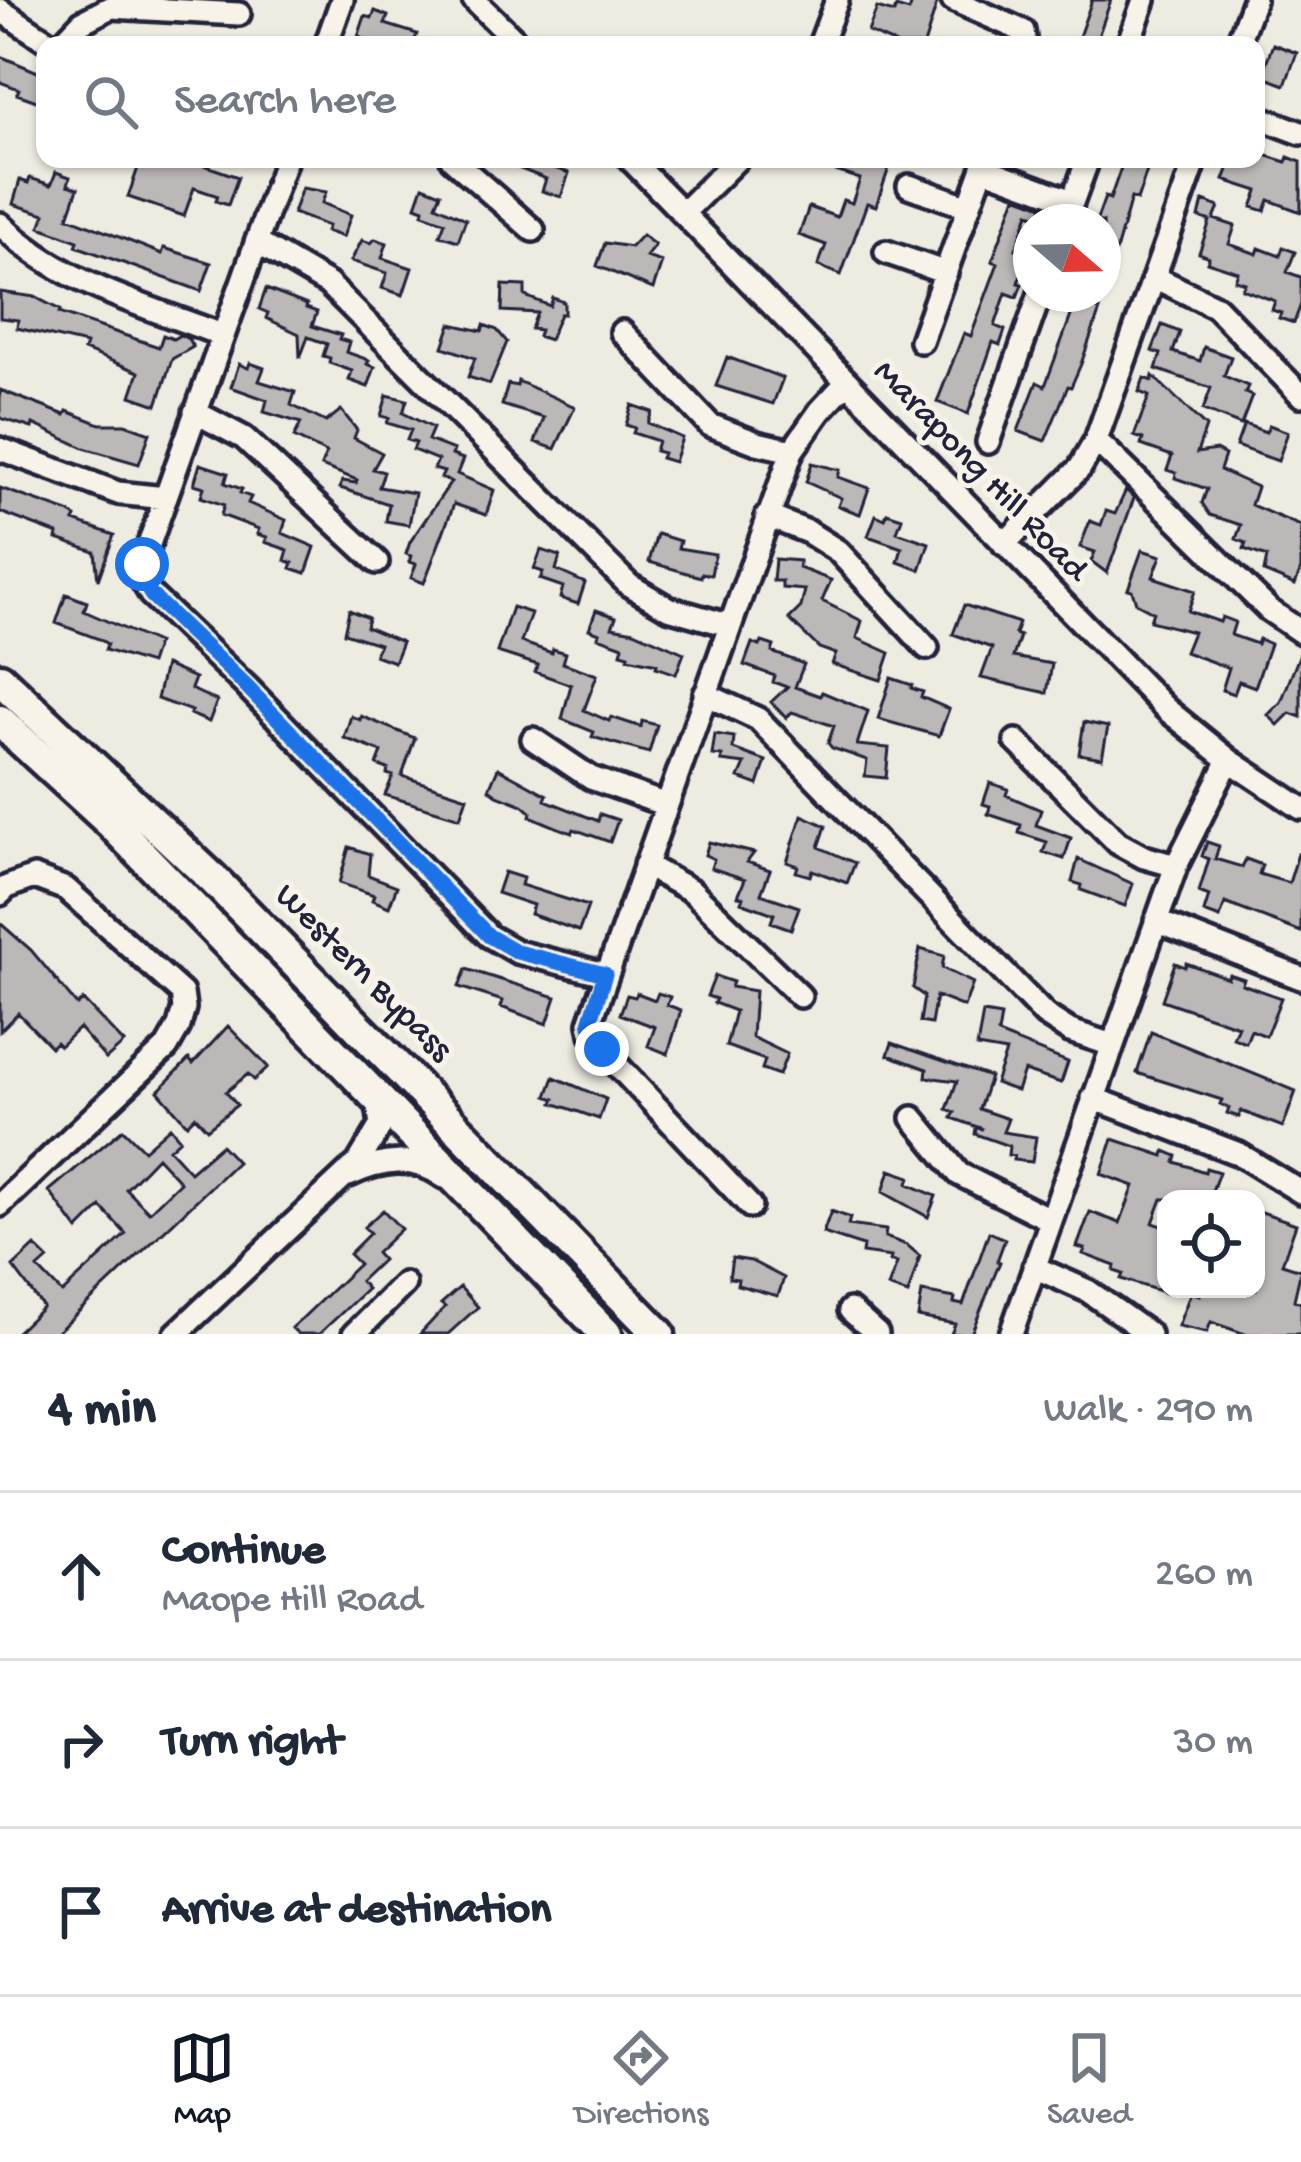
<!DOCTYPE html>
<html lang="en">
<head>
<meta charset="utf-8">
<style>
  :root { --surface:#fff; --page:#f2f2f3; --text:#1f2937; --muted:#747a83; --line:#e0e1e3; --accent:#111827 }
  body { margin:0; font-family:"Gochi Hand",sans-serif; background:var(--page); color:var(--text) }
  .controls { position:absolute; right:36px; bottom:36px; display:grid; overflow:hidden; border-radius:24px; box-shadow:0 3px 9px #0004 }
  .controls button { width:108px; height:108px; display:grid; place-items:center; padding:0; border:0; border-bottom:3px solid var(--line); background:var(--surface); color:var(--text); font:60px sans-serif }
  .compass { position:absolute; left:1013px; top:204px; width:108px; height:108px; border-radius:50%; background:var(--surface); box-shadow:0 3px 9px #0004; rotate:110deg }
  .stop { position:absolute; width:36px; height:36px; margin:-27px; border:9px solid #1a73e8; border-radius:50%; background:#fff }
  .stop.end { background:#1a73e8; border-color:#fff; box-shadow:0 3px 12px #0008 }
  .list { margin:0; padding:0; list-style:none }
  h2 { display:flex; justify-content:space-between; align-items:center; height:156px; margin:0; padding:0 48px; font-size:51px }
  h2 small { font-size:39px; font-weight:400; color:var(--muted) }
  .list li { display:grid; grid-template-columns:78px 1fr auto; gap:36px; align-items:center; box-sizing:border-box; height:168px; padding:0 48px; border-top:3px solid var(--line) }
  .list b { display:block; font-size:45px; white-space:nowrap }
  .list p { margin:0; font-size:39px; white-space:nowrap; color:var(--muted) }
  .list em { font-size:39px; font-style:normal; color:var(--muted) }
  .icon { flex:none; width:66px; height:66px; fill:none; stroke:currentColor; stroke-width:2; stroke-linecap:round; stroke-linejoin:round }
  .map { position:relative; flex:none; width:1301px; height:1334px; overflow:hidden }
  .search { position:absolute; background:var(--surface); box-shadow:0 3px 9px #0004; left:36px; right:36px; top:36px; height:132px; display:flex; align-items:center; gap:30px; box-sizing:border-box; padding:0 42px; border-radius:24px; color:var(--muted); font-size:45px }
  .sheet { height:660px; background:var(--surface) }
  nav { display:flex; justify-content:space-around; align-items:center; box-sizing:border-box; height:168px; border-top:3px solid var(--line); background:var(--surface); font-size:33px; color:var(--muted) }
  nav a { display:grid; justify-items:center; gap:6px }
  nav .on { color:var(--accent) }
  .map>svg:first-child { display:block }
  .building { fill:#bbb8b7; stroke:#22223b; stroke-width:3; fill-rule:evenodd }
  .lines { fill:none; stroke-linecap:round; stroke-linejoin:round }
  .minor-casing { stroke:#22223b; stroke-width:30 }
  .highway-casing { stroke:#22223b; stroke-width:39 }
  .minor { stroke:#f7f3e8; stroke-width:21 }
  .highway { stroke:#f7f3e8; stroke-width:30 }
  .route { stroke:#1a73e8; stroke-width:15 }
  .labels { text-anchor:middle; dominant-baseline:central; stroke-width:10; stroke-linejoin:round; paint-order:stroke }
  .street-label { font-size:36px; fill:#22223b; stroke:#f7f3e8 }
</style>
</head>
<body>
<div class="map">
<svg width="1301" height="1334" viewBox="0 0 1301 1334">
  <rect width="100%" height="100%" fill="#eeebe1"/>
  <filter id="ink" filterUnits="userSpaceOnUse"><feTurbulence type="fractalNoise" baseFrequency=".00833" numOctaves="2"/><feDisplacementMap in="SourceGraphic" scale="24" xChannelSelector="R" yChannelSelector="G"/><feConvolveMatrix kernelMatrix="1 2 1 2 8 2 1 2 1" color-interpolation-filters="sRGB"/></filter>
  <g filter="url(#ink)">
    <path class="building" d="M913,0H938L924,45H898L868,32L877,8L894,13L896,7L909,11Z
      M1092,0H1111L1095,45H1076Z
      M375,11L388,16L385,24L417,34L413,45H382L358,37L365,16L372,18Z
      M1273,44L1297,53L1285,85L1261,76Z
      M0,56L45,75V104L17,94L19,89L0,82Z
      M1256,152L1286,162L1288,157L1301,162V212L1269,200L1265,211L1252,207L1258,191L1224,180L1232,159H1256Z
      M141,159H187L238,177L228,205L216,201L218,196L194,188L184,216L128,197Z
      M495,159H528L569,173L561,197L542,191L546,179Z
      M840,159H892L876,206L867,203L841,275L818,266L826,245L799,235L809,207L837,217L843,200L852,203L860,179L836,171Z
      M1124,159H1151L1137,200L1131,198L1117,248L1103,274V222H1096L1105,197L1110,199Z
      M56,172L70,177L68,185L78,188L68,217L162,254L164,248L211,263L201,291L76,246L78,241L40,227L45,214L13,204L20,180L28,183L30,178L51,185Z
      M423,186L441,193L436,205L466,219L458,241L440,235L445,222L423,214L424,209L416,206Z
      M302,188L326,192L322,203L351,215L343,237L326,231L328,226L293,213Z
      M1016,196L1043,206L1040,217L1029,213L1016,249L1029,253L1018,283L1022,284L1017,297L1006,293L995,326L1005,330L1000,345L993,342L968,414L937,402L964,333L971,336L998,263L992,261Z
      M1203,201L1219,207L1214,219L1235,226L1229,244L1257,254L1259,248L1280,256L1283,247L1295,252L1287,272L1301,277V304L1294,323L1279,318L1281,313L1272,310L1275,301L1242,289L1245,283L1235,280L1238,272L1207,262L1209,257L1199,253L1210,221L1199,217Z
      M642,235L655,245L646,257L662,262L653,289L597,266L605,243L631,247Z
      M375,239L387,243L382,258L412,268L403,295L382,288L387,273L351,261L362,240L371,243Z
      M503,285L525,286V296L550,306L553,298L564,302V314H560L549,340L538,336L540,330L531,329L537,313L502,311Z
      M266,289L307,305L306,308L317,312L312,326L341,335L339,339L349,342L346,352L369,360L367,364L375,367L368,387L349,380L352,371L329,363L330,358L323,356L327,344L308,337L300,358L299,334L266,318L268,313L259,309Z
      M0,292L35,297L60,310L59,313L159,347L163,335L173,339L180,335L188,339L193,347L172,359L157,405L131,396L139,372L84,350L86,344L17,328L18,320L0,318Z
      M1079,294L1096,300L1093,308L1100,310L1081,364L1071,387L1068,386L1045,441L1018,431L1037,382L1045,386Z
      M451,324L482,331L484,325L497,330L507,342L490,384L468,377L475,358L443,347Z
      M1162,325L1180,332L1173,352L1200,361L1204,347L1231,357L1224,376L1248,386L1245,393L1252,396L1241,425L1203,410L1211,388L1156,369L1161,354L1152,351Z
      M727,357L783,378L773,404L716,386Z
      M250,363L264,368L259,381L295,392L291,405L326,422L341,410L357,430L354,438L382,453L373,469L384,472L379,487L415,493L409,525L386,521L389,504L340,488L342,481L356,483L357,480L321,466L326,453L294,437L301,423L264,412L267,400L231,387L239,364L248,368Z
      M1153,376L1206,427L1197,453L1216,450L1225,455L1220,470L1257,487L1251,505L1301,526V569L1295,585L1264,572L1267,557L1244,549L1246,543L1236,539L1241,525L1210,515L1202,503L1207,489L1175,478L1176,473L1167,470L1172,456L1141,445L1143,439L1134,436L1149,396L1139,392L1144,378L1152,381Z
      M518,381L575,407L555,449L535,442L544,418L502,405L508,384L517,386Z
      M0,390L65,415L67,411L100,424H125L150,433L139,464L84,448L33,424L32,428L0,418Z
      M387,395L407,400L403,413L433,428L428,440L454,450L452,455L463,459L457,474L494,490L486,515L454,504L424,583L411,578L416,564L409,562L411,556L406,554L410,542L451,482L441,478L444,472L434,469L438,460L413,450L416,443L407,440L411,430L387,423L389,418L381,416Z
      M632,405L652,412L648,423L682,438L674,462L661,458L663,453L655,451L658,441L633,433L635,428L626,425Z
      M1244,424L1266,432L1269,425L1288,432L1278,461L1236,446Z
      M812,463L840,470L838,477L869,488L860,514L838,506L841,498L806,482Z
      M200,464L228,473L225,483L242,489L240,493L251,497L248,503L286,520L282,533L315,547L306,573L291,568L293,563L285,560L288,550L265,542L267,537L257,534L259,529L221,515L224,505L201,497L204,487L194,484Z
      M0,488L66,511L76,517L74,521L114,535L98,580L95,552L57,539L58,534L0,512Z
      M1126,490L1134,498L1107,573L1091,561L1095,552L1080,547L1090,521L1101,525L1106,511L1115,514Z
      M887,513L902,518L897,532L929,543L920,570L898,562L902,548L868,536L876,515L885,519Z
      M657,534L680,541L678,548L715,554L711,575L702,573L701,577L649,562Z
      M541,550L560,556L556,570L585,583L578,604L560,598L563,587L540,579L543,572L534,569Z
      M1142,550L1161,556L1153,577L1195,591L1188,611L1220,622L1222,617L1235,622L1231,635L1257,644L1259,639L1270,644L1255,687L1239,681L1234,694L1222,690L1229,668L1185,652L1193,632L1150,621L1153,612L1136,603L1132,590L1128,589Z
      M775,559L799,561V568L831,580L822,601L862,621L857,638L890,653L881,680L832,664L836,654L819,648L789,619L801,607L805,590L782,588V581H773Z
      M66,594L87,602L84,611L157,643L150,664L105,650L107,644L99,639L56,623Z
      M964,605L1019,623L1015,634L1020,636L1013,657L1052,664L1047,693L981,678L992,648L953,634Z
      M512,607L531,613L521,642L552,653L553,649L566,653L563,663L597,675L584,710L609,721L611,717L641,727L642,721L657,725L649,753L592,737L594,732L562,719L571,685L535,672L538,665L497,652Z
      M349,610L368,618L366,627L402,642L394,662L375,655L379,644L344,633Z
      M596,610L616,617L612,627L634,631L684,653L676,674L656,667L657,664L628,658L629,655L621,653L623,646L598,637L600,633L589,629Z
      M762,642L774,646L772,652L804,664L795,687L820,696L822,692L868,711L857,745L889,748L886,778L865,776L867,760L832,748L828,743L834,726L792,712L786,718L771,702L787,687L773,682L775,676L744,665L752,643L760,646Z
      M1301,651V717L1290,713L1278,725L1268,715L1281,702Z
      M165,665L195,678L191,689L217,701L209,722L190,714L192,711L157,699Z
      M891,678L912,685L911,688L923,692L921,697L949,709L939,736L878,719Z
      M351,716L360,720L361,716L415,738L402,776L467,797L460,818L385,795L393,776L387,774L388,769L377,765L382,752L344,738Z
      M1084,722L1108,727L1102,758L1079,754Z
      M715,734L734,737L733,749L766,761L758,785L739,778L745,764L721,761L722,756L712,755Z
      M498,768L547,795L545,800L598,821L600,814L618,820L610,842L574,829L572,833L556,827L530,816L531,812L523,805L497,795L489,789Z
      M990,783L1008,789L1006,795L1041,810L1036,825L1071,838L1064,859L1043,852L1047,842L1019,833L1021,825L988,814L990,806L983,804Z
      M802,815L826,826L819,847L855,863L847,883L812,870L810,876L796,872L798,866L787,862Z
      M709,842L754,853L747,862L770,870L761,894L799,907L791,929L771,922L774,914L741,902L743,897L738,896L745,879L711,868L714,859L705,855Z
      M1207,842L1219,846L1215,859L1242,867L1246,859L1262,865L1259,874L1289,883L1298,854L1301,855V932L1225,903L1220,918L1204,912L1209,896L1199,892L1209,859L1202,856Z
      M349,847L370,854L368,875L397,886L389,907L372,900L374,895L339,883Z
      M1078,859L1133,884L1125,906L1081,890L1082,885L1072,882Z
      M504,872L523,878L521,885L588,906L579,931L530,914L533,905L497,893Z
      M0,923L31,950L77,1005L83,1000L124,1043L106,1059L79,1028L60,1046L56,1042L51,1047L18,1013L0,1031Z
      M920,949L944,956L942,968L973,983L964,1007L936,996L931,1024L920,1022L924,996L913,988Z
      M1175,963L1185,967L1186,963L1228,978L1229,974L1244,979L1242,984L1281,998L1266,1036L1251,1030L1246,1043L1233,1038L1238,1026L1162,1000Z
      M466,969L556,997L547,1024L501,1007L503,1001L459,987Z
      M715,976L733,982L731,987L755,991L752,1037L787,1054L779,1075L762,1069L765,1060L726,1046L735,1011L714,1003L716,999L707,996Z
      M637,993L655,1000L658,993L670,997L667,1005L681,1010L668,1054L648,1046L655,1027L620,1014L627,995L635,997Z
      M983,1013L1001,1016L998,1034L1068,1062L1061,1083L1024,1071L1017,1091L995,1083L1006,1052L977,1047Z
      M228,1026L268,1067L254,1080L248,1074L226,1092L237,1105L207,1129L195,1116L187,1124L158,1091L189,1059L193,1064Z
      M1151,1032L1296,1091L1283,1127L1241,1111L1239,1117L1227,1113L1229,1108L1220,1104L1222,1100L1137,1073Z
      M892,1043L990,1077L979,1109L1008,1119L1003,1132L1036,1137L1032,1162L1013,1160L1014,1156L1008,1155L1009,1146L975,1134L976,1128L983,1129L952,1118L955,1112L947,1109L957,1081L926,1077L927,1069L888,1055Z
      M554,1077L606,1099L599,1119L553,1103L555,1099L547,1096Z
      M170,1127L180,1139L169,1149L190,1172L221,1145L237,1162L55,1334H15L43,1307L13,1267L35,1246L48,1259L38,1268L62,1293L126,1234L101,1207L78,1230L49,1191L123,1129L144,1150ZM157,1157L180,1182L149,1212L126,1189Z
      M1113,1139L1164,1156L1165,1151L1177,1156L1175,1162L1205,1172L1206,1168L1219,1172L1209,1199H1162L1153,1223L1166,1227V1293L1121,1279L1123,1274L1114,1271L1115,1266L1083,1254L1085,1249L1077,1247L1090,1212L1120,1223L1134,1186L1101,1174Z
      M890,1170L910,1177L908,1184L936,1196L928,1217L883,1192Z
      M383,1210L401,1229L376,1253L382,1260L360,1281L367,1289L319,1334H298L292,1328L359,1264L349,1254L370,1233L364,1227Z
      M1256,1210L1296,1224L1282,1264L1301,1270L1294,1300L1301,1303V1334H1245L1211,1322L1207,1332L1178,1326L1191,1292L1200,1295L1202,1289H1256Z
      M831,1211L850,1218L848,1225L886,1230L885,1237L907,1245L920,1256L908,1294L888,1287L897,1263L890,1261L891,1257L862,1253L863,1246L823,1233Z
      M989,1232L1005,1239L997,1261L1000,1262L971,1334H951L955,1324L918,1317L922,1292L955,1298L954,1303L963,1305Z
      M732,1258L751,1261L784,1278L778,1296L737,1285L738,1279L729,1278Z
      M460,1287L478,1307L448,1334H420L445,1307L441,1304Z"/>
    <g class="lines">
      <g class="minor-casing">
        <path id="minor" d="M474,0L520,45
          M953,0L1023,31L1025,45
          M0,10L53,45
          M60,45L82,22L111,7L239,14
          M326,45L342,0
          M820,45L837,0
          M1128,45L1144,0
          M1237,45L1254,0
          M1256,116L1301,133
          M286,159L142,564V580L151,595L247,687L489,936L517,952L605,974
          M452,159L533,230
          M630,159L1166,709L1229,760L1301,808
          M983,168L1072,201
          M909,186L969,207
          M683,213L737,159
          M1065,222L1088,159
          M0,224C61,284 144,305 222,335
          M256,242L328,284L629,585L668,608L728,625
          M886,252L946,273
          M1154,277L1216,307L1301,395
          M622,332L710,425L757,443L792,451
          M921,341L986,159
          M195,412L244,438L377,562
          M1096,440L1269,610L1301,632
          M988,442L1040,294
          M0,449L118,493L165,498
          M767,516L808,532L838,551L927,648
          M1004,544L1080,468L1096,440L1196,159
          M705,694L758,719L1045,1015L1070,1031L1112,1045
          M533,739L591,778L666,805
          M1016,741L1118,843L1144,857L1176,866
          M645,865L692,891L800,996
          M0,894L7,887L34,877L66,889L182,993L184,1008L179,1026L167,1047L0,1205
          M1156,921L1301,978
          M1093,1098L1239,1154L1301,1192
          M913,1118L959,1174L1051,1220
          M349,1175C382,1160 413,1155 444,1177
          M750,1206L602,1049L592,1034L590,1023L792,451L820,411L846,383
          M1034,1267L1088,1291L1149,1334
          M850,1310L877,1334
          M176,1334L358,1163L381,1125L377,1098
          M354,1334L404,1284
          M1011,1334L1176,866L1229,760"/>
      </g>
      <g class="highway-casing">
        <path id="highway" d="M0,679L213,879L659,1334
          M0,721L112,824L606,1334"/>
      </g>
      <use href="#minor" class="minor"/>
      <use href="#highway" class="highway"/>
    </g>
  </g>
  <g class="lines" filter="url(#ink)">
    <path class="route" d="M142,564V580L151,595L247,687L489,936L517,952L605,974L590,1023L602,1049"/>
  </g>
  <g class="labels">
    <g class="street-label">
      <text transform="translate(979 472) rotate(46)">Marapong Hill Road</text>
      <text transform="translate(362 974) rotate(45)">Western Bypass</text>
    </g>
  </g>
</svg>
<div class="controls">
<button><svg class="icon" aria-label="locate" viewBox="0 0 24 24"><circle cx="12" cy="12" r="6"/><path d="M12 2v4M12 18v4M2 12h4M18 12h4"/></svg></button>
</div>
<svg class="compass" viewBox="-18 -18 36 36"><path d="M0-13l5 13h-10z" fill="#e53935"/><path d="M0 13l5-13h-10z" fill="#747a83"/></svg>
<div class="stop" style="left:142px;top:564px"></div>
<div class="stop end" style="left:602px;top:1049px"></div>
<div class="search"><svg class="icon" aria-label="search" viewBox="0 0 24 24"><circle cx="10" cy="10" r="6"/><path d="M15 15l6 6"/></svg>Search here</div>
</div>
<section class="sheet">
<h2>4 min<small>Walk · 290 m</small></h2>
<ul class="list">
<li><svg class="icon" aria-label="ahead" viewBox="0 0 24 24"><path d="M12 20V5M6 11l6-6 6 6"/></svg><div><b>Continue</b><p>Maope Hill Road</p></div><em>260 m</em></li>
<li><svg class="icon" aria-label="right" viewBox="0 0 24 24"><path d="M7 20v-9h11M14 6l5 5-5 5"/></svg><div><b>Turn right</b></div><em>30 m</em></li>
<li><svg class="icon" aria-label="arrive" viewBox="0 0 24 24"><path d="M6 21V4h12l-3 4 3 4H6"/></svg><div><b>Arrive at destination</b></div></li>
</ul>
</section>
<nav>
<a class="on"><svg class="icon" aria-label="map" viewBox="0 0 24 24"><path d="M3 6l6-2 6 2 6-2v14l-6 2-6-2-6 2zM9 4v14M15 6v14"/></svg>Map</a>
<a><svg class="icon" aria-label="directions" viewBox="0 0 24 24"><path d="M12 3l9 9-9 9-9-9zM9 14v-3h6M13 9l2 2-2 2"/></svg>Directions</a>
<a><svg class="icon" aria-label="saved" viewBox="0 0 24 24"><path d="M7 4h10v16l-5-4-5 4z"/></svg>Saved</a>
</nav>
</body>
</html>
